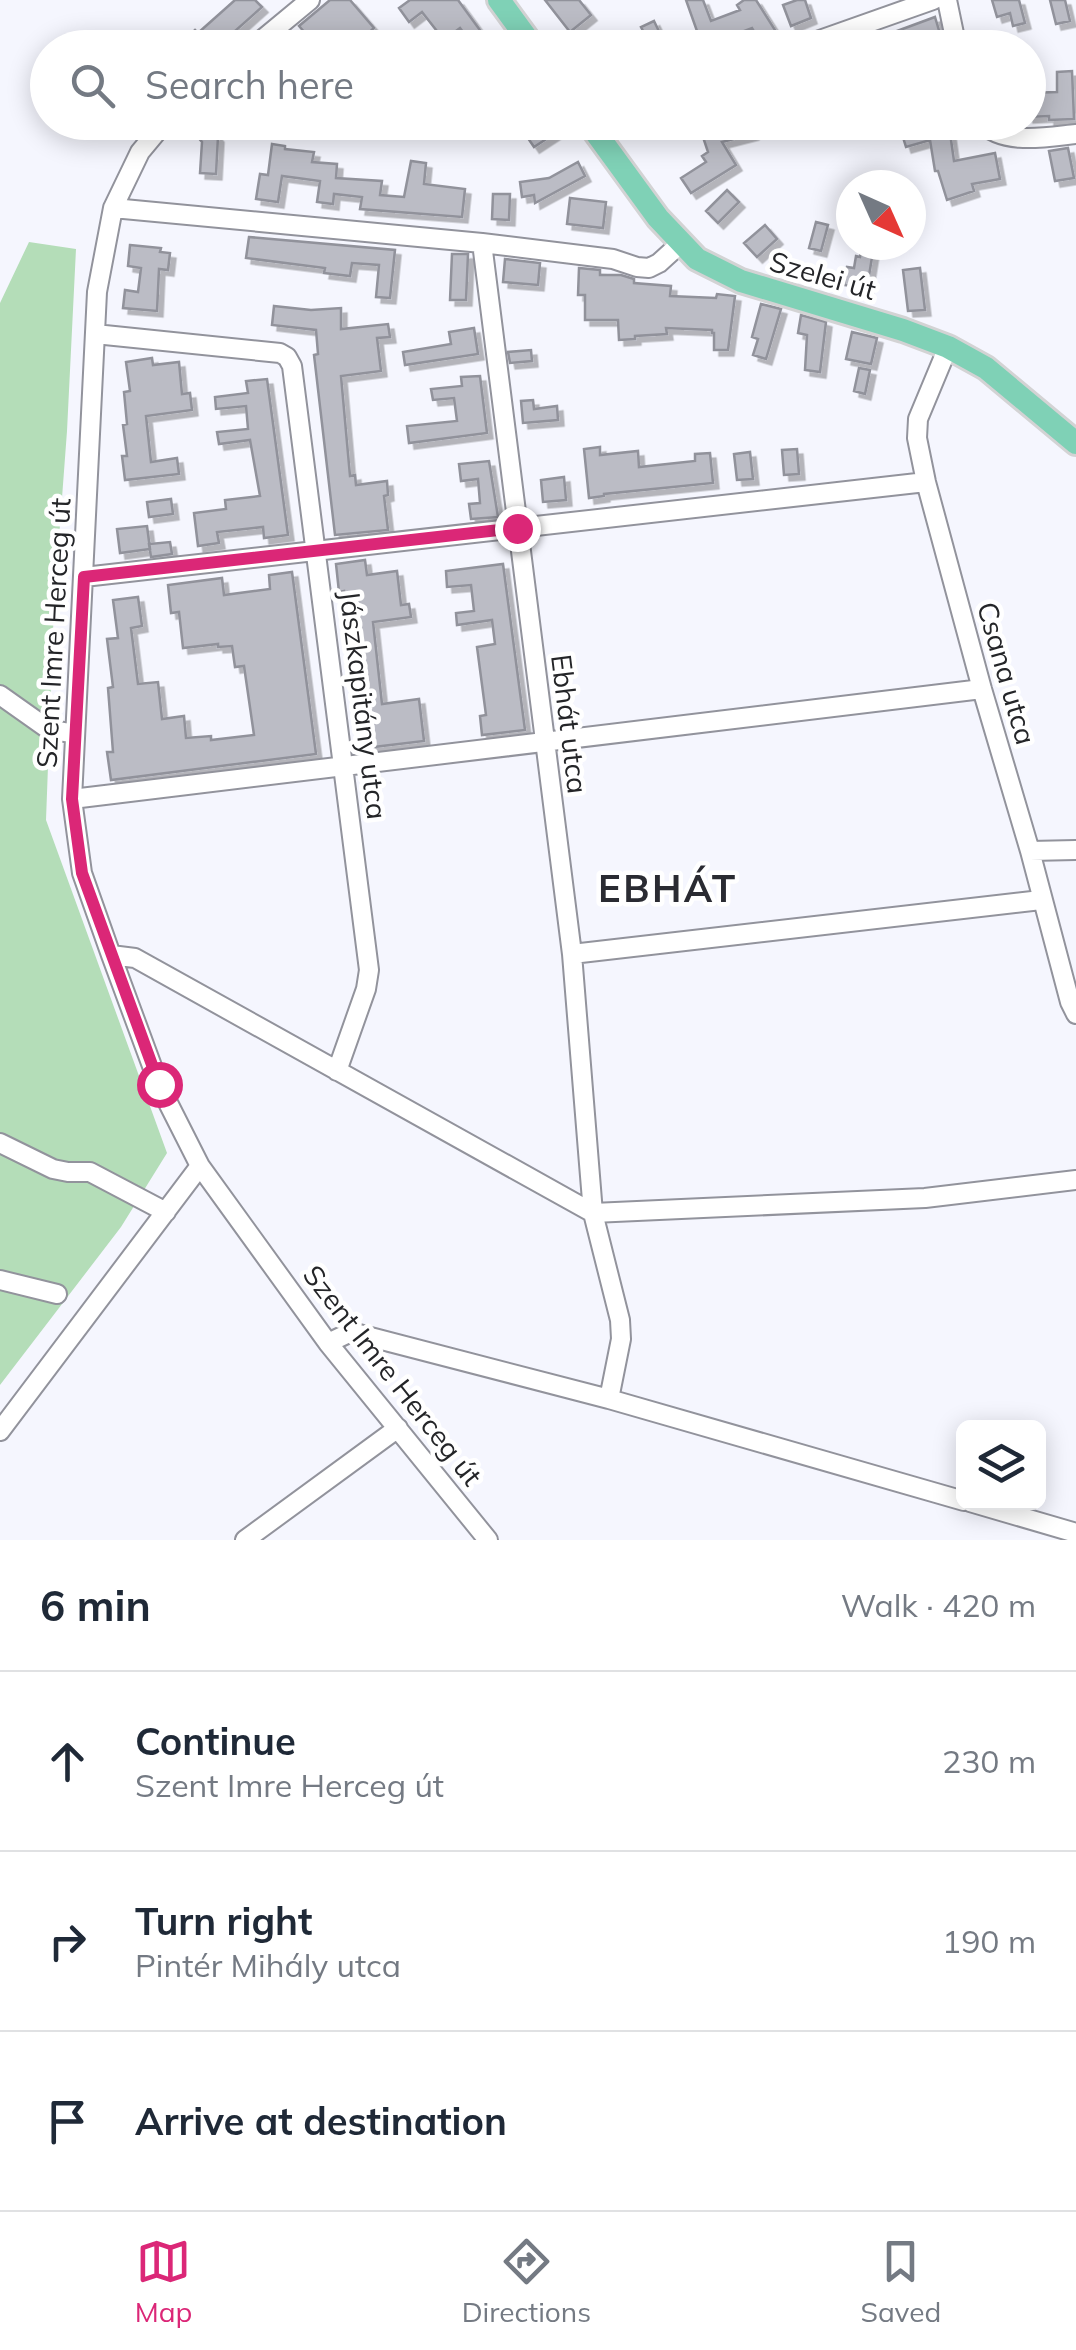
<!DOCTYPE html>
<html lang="en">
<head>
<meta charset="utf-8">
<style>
  :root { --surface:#fff; --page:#f6f6f7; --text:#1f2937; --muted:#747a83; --line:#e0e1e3; --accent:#db2777 }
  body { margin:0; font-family:Mulish,sans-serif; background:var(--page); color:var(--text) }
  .controls { position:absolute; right:30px; bottom:30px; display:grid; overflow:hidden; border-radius:15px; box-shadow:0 5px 25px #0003 }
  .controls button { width:90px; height:90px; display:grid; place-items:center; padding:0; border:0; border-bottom:2px solid var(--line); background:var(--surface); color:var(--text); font:50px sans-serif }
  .compass { position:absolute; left:836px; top:170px; width:90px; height:90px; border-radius:50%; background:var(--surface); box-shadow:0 5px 25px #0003; rotate:135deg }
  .stop { position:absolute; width:30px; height:30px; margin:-22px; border:8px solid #db2777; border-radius:50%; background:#fff }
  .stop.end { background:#db2777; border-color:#fff; box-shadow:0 2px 10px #0008 }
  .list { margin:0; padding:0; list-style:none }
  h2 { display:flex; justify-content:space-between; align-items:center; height:130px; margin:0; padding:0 40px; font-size:42px }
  h2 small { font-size:32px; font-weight:400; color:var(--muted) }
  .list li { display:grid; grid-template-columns:65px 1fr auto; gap:30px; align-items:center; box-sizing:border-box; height:180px; padding:0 40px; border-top:2px solid var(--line) }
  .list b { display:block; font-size:38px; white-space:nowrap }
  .list p { margin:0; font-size:32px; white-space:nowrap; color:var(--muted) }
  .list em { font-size:32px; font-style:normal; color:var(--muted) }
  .icon { flex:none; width:55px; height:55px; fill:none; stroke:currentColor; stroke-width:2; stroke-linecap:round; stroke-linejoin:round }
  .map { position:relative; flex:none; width:1076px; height:1540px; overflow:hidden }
  .search { position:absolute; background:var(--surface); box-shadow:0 5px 25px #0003; left:30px; right:30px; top:30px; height:110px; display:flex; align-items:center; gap:25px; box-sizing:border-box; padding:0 35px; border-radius:55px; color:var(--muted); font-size:38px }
  .sheet { height:670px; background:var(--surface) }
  nav { display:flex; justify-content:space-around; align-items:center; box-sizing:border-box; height:140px; border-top:2px solid var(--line); background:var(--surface); font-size:28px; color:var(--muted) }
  nav a { display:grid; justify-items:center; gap:5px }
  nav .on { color:var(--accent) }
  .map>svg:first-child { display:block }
  .green { fill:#b4ddb8 }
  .building { fill:#bbbcc5; stroke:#91929b; stroke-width:2.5; filter:url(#shadow) }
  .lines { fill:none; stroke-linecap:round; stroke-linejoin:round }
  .minor-casing { stroke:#92939c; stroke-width:22 }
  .major-casing { stroke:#d3d3d4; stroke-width:28 }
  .minor { stroke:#fff; stroke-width:18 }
  .major { stroke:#7fd1b6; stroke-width:22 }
  .route { stroke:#db2777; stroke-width:12 }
  .labels { text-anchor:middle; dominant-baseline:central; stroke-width:9; stroke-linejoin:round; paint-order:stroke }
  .street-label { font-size:28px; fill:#242528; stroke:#fff }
  .district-label { font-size:38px; font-weight:bold; letter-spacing:2.5px; fill:#2a2b32; stroke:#fff }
</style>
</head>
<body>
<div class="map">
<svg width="1076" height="1540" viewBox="0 0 1076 1540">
  <defs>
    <filter id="shadow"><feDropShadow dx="5.5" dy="5.5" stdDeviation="0" flood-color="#0004"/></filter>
  </defs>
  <rect width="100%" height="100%" fill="#f5f6fe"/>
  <path class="green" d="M29,242L76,249L67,431L54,605L46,820L167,1153L121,1227L0,1385V303Z"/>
  <path class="building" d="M235,0H255L262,7L216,48H175L195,30L198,33Z
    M330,0H350L374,28L352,48H318L299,26Z
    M410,0H458L493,48H475L460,28L444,40L422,12L409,22L399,8Z
    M545,0H579L591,15L570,32Z
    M686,0H703L711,21L740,10L737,5L744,0H756L775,30L759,40L752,28L718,41L720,48H703Z
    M797,0H805L811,18L791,26L783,5Z
    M992,0H1019L1025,23L1013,26L1010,13L997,17Z
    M1050,0H1065L1070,21L1056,24Z
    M935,17L943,44L932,48H851Z
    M654,21L667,48H652L641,27Z
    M1072,71L1074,119L1049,120V116L1028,117V93L1057,92V72Z
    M185,122H205L218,137L216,174L200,173L202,142Z
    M517,122H546L554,134L534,147Z
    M698,122H751L753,134L722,142L736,165L691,193L681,178L706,162L702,156L708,152Z
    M939,122H969L970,128L950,133L954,161L995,153L1000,179L972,184L974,191L947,200L938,171H935L930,140L906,147L902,134Z
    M272,144L285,146V149L314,152L312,162L337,164L336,178L382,181L380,195L404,197L411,161L426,163L424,184L465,189L462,217L360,209L362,197L334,194L333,204L317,202L320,181L282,176L278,202L256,199L260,174L268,175Z
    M1068,148L1074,178L1055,181L1049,151Z
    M578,162L585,176L535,203L534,195L522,197L520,182L549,178Z
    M727,190L739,202L718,223L706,211Z
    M493,194H510L509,220L492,219Z
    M570,198L606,202L603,228L567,224Z
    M816,222L828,225L821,251L809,248Z
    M765,225L777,239L757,257L744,243Z
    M249,237L395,250L390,298L376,297L379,265L352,263L350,276L324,273L325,268L246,258Z
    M130,245L161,248L160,252L170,253L168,270L159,269L157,311L123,308L125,290L138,292L141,268L128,266Z
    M862,245H874L867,288L844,285L847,267L854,268L856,256L860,257Z
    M452,254H468L466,300H450Z
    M505,259L540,263L538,285L503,282Z
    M579,268L600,270V275H621L634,279V283L671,286L670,296L716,298L717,294L735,296L728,350H714V333H712V330L666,328L667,334L635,336V339L619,340L618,320H585V295H578Z
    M920,268L925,310L908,311L903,270Z
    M761,304L781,309L766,359L753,355L758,339L752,337Z
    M274,306L311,310L341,308V329L388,324L390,337L377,338L381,371L341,376L350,476L355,475L356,485L387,481L388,495L384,496L388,530L335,535L314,355L318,354L316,330L272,325Z
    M801,315L826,322L820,372L805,370L807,335L798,333Z
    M474,328L478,354L405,365L403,352L451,344L449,332Z
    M852,332L877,338L871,364L846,359Z
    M531,350L532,361L510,363L508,352Z
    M152,358L153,365L179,362L182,394L190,393L192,410L146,416L151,462L177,458L179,474L125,480L122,456H127L123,425L127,424L124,392L130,391L126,362Z
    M859,368L870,370L865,394L854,391Z
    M480,376L487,433L409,443L407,426L457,421L454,398L433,400L431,389L462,386L461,377Z
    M267,379L288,535L264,538L263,527L217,532L219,543L198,546L194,513L226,509L225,500L260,496L250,440L219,444L217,432L248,429L246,406L216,409L215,397L248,393L246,381Z
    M533,400L534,409L557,406L558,420L523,423L521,401Z
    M600,447V455L638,451L639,467L695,461V454L710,453L713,483L604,494V496L589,498L584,449Z
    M797,449L799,474L784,475L782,450Z
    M750,452L753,479L737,480L734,454Z
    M489,461L498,517L471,519L469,504L480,503L478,479L461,481L459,464Z
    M564,477L566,500L543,502L541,480Z
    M171,499L173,514L149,517L147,502Z
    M147,526L150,549L120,553L117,529Z
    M170,542L172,554L151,557L149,544Z
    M365,560L367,575L397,571L401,605L409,604L411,617L373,622L382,704L419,699L424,741L365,748L352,654H349L344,591L339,592L336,564Z
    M503,564L525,730L482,735L480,716L486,715L477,647L495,644L492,620L457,625L456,613L474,611L471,585L447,587L446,571Z
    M292,572L316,754L111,780L107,752H113L108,688L113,687L107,639L118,638L113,600L138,597L142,626L131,628L138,684L158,682L162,719L184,716L186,738L211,736V740L254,735L244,666L235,667L232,646L218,647V644L183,648L179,612L171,613L168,585L222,578L224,595L270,589L269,575Z"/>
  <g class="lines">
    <g class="minor-casing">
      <path id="minor" d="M947,0L957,48
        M252,48L310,0
        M797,48L933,0
        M165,122L140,152L113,208L97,292L72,799L82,873L111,955L159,1085L200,1166L328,1343L488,1540
        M981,122C1003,146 1047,137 1076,134
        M113,208L482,243L613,259L637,267L649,268L659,263L680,244
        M482,243L572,954L593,1213L925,1198L1076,1180
        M95,334L280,353L287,357L292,366L369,970L366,989L337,1071
        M948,347L918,419L917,438L926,482L982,689L1030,851L1070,1002L1076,1014
        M84,577L926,482
        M0,695L48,729L75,734
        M72,799L982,689
        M1030,851L1076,850
        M572,954L1041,900
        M111,955L135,958L593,1213L620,1320L621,1339L609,1399
        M0,1143L53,1169L68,1172H90L166,1212
        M0,1280L57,1294
        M328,1343L351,1332L609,1399L964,1501
        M0,1431L200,1166
        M970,1502L1076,1533
        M245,1540L398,1428"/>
    </g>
    <g class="major-casing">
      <path id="major" d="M499,0L534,48
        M588,122L658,218L697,259L741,281L903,330L948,347L986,368L1076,443"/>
    </g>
    <use href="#minor" class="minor"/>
    <use href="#major" class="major"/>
  </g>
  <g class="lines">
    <path class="route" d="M159,1084L82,873L72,799L84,577L517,528"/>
  </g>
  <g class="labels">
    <g class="street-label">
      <text transform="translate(823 275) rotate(16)">Szelei út</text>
      <text transform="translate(53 633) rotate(-87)">Szent Imre Herceg út</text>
      <text transform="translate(1007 673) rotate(74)">Csana utca</text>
      <text transform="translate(364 705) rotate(83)">Jászkapitány utca</text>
      <text transform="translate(570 724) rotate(83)">Ebhát utca</text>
      <text transform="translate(393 1375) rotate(52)">Szent Imre Herceg út</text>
    </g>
    <g class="district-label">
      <text x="668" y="888">EBHÁT</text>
    </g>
  </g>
</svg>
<div class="controls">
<button><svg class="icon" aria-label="layers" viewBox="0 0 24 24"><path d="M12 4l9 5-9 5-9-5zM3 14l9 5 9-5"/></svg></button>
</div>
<svg class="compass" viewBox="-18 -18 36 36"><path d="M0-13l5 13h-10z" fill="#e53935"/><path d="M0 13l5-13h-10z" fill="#747a83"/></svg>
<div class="stop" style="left:159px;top:1084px"></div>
<div class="stop end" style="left:517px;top:528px"></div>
<div class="search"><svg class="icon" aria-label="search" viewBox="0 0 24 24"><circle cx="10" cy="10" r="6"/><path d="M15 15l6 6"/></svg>Search here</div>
</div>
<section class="sheet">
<h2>6 min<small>Walk · 420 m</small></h2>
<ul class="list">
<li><svg class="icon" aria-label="ahead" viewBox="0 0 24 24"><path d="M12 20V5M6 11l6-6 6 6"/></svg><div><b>Continue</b><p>Szent Imre Herceg út</p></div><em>230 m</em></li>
<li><svg class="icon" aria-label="right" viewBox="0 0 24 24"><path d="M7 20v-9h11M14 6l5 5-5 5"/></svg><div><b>Turn right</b><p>Pintér Mihály utca</p></div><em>190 m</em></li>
<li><svg class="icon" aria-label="arrive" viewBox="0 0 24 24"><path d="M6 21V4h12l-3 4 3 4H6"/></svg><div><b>Arrive at destination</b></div></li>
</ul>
</section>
<nav>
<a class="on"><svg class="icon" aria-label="map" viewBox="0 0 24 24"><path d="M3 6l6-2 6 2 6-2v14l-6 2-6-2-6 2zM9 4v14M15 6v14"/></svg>Map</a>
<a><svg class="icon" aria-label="directions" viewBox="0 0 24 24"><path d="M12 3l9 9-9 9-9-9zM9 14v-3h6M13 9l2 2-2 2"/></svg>Directions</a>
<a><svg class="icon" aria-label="saved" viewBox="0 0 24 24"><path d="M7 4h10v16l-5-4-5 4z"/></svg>Saved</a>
</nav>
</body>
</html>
